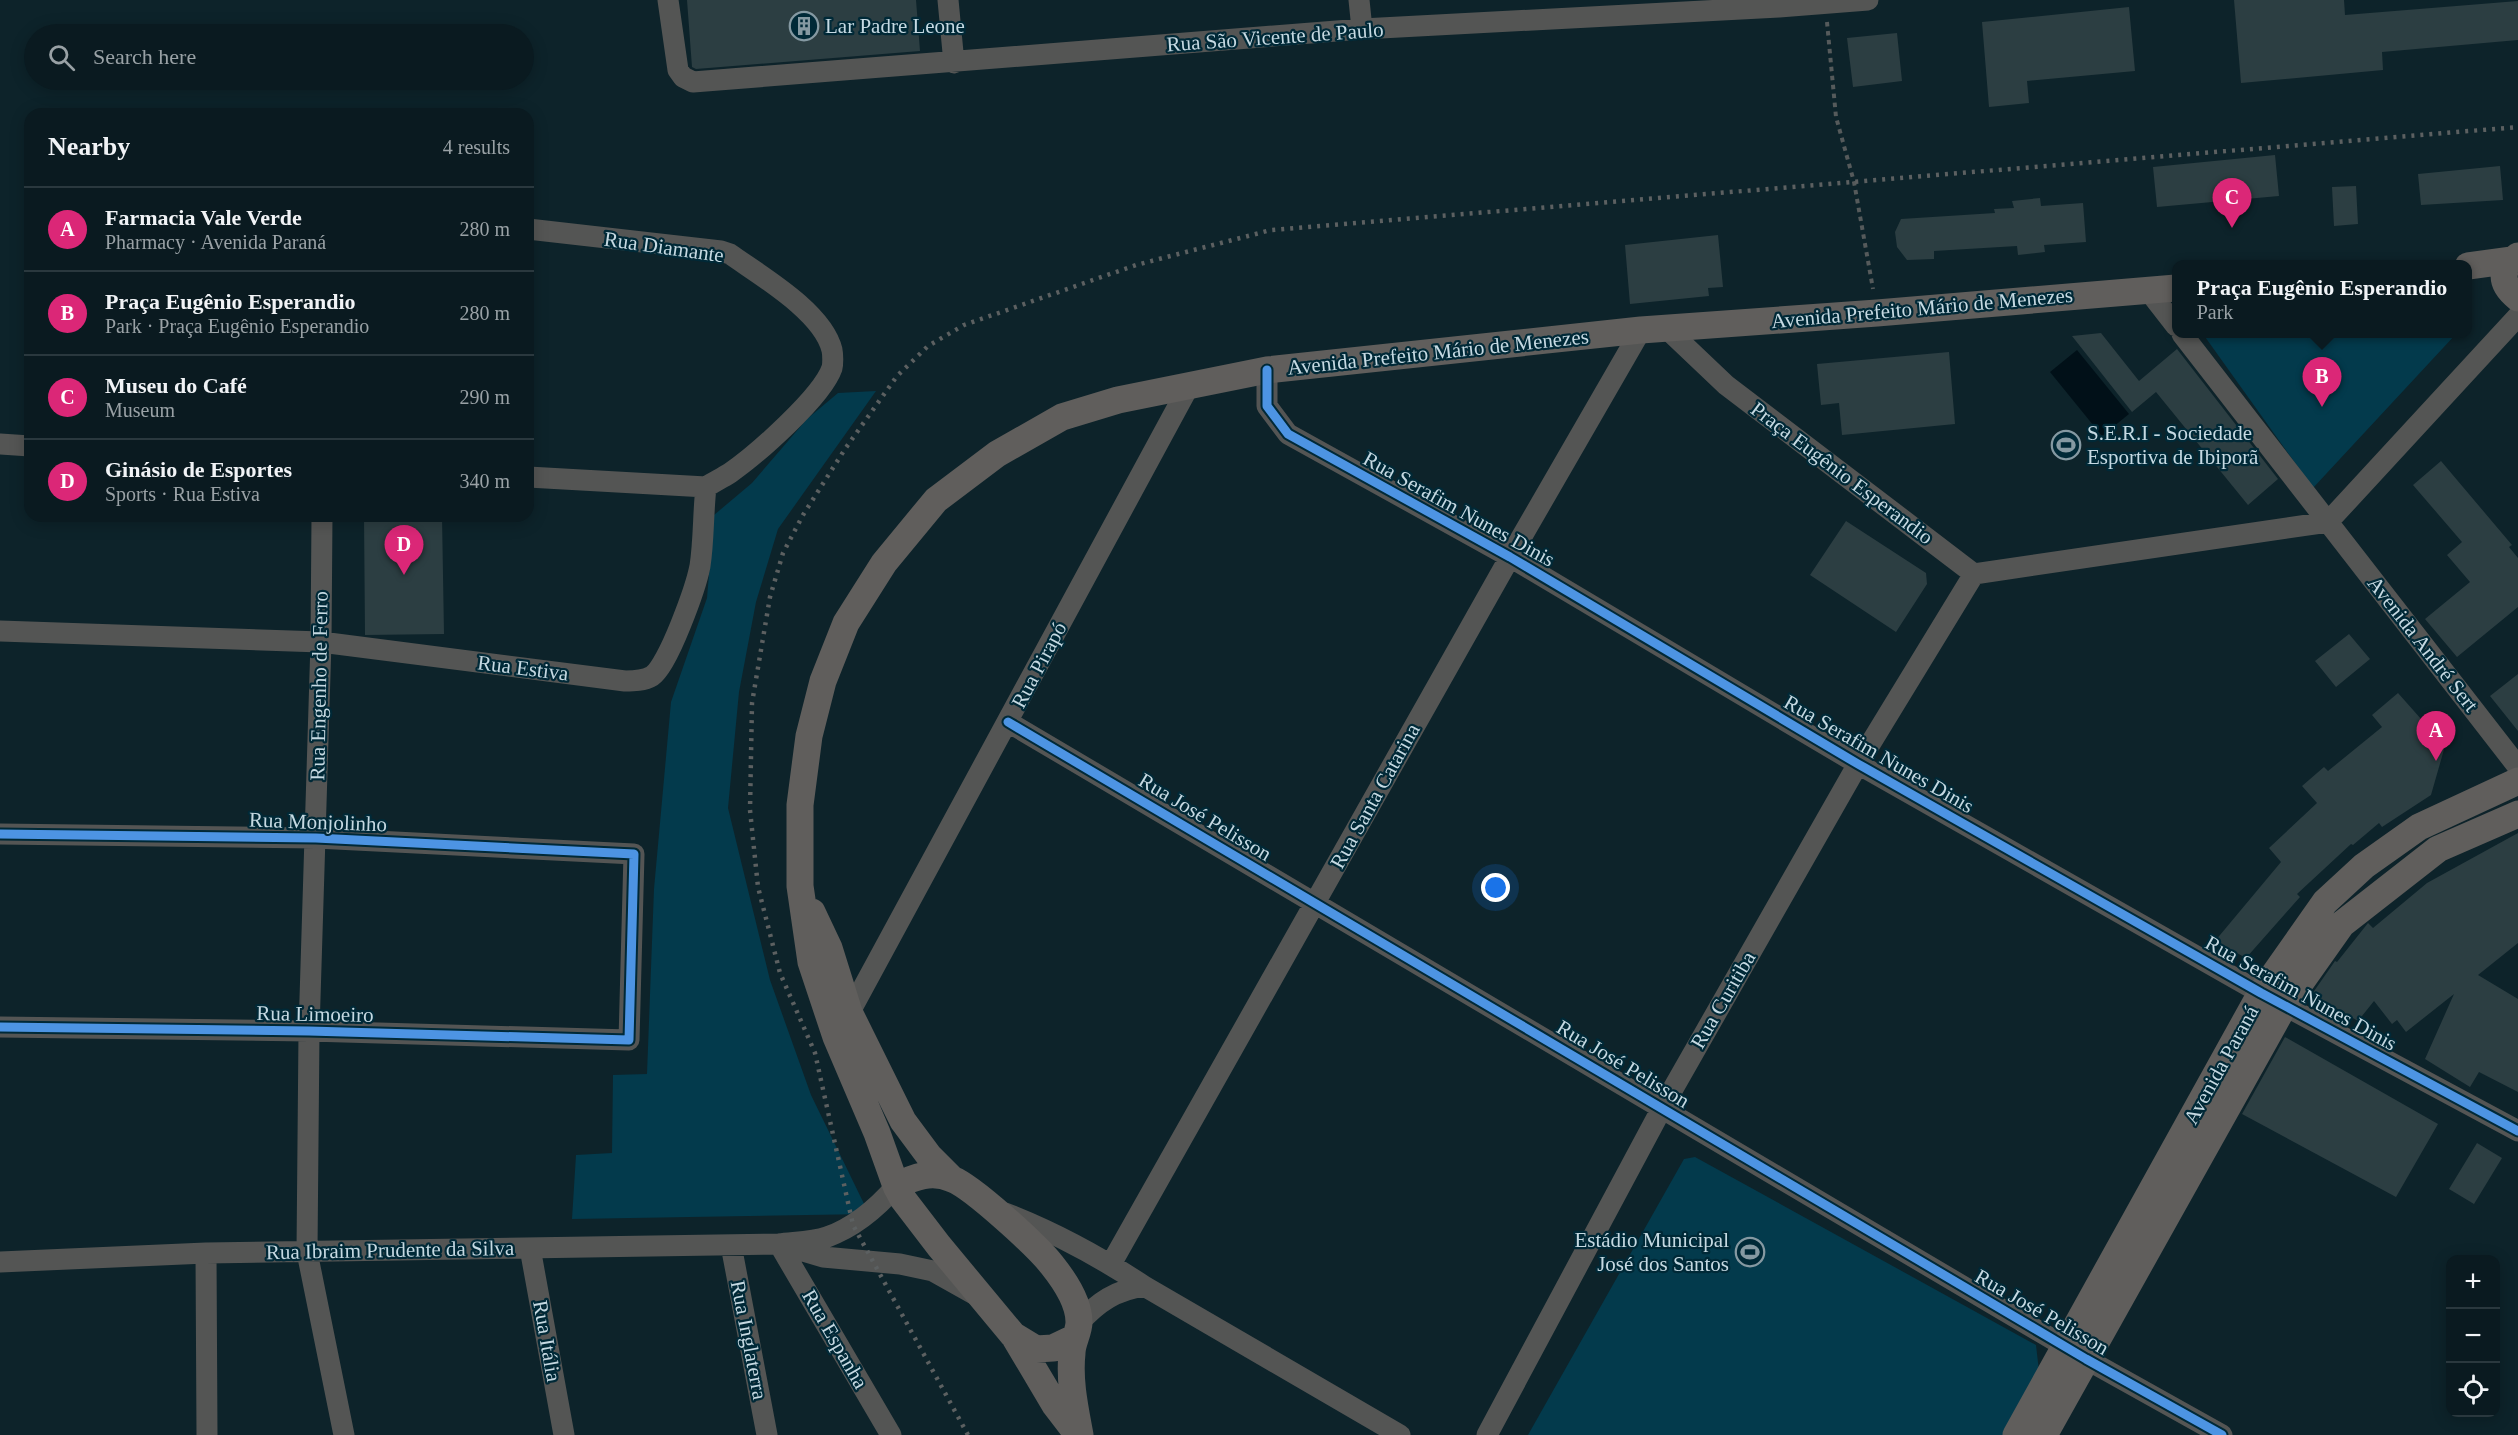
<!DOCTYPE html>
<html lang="en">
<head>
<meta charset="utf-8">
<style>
  :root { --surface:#0a1a20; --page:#132329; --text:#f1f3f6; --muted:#99a1a5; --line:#2a383e; --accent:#db2777 }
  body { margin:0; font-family:Georgia,serif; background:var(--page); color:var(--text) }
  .controls { position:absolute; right:18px; bottom:18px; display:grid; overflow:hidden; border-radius:12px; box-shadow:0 3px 15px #0003 }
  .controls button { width:54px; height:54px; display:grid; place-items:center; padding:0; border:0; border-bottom:2px solid var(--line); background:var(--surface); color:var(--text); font:30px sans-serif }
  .you { position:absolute; left:1496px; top:888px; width:21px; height:21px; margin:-15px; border:4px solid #fff; border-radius:50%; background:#1a73e8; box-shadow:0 0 0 9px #1a73e833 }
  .badge { display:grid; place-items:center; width:39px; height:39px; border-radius:50%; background:var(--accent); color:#fff; font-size:20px; font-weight:700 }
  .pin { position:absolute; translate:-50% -50px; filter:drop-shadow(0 2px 3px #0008) }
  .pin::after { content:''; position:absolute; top:32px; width:21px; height:18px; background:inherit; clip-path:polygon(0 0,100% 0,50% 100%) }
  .popup { position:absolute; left:2172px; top:260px; width:300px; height:78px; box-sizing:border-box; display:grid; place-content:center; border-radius:12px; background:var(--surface); filter:drop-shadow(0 2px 4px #0005); font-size:20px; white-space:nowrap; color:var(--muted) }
  .popup b { font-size:22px; color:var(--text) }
  .popup::after { content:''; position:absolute; left:50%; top:100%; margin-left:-12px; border:12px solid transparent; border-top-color:var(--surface) }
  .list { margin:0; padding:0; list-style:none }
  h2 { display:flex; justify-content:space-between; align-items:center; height:78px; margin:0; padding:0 24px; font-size:26px }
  h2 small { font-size:20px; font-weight:400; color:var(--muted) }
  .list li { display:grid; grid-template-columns:39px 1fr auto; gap:18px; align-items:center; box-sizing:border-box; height:84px; padding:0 24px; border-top:2px solid var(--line) }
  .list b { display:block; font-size:22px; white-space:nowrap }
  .list p { margin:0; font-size:20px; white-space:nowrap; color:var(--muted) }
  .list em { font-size:20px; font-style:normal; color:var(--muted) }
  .icon { flex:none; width:33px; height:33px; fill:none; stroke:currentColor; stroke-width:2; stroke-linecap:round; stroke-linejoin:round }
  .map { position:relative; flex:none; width:2518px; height:1435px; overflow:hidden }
  .search { position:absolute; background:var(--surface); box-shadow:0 3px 15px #0003; left:24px; top:24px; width:510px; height:66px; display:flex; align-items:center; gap:15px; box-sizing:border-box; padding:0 21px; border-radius:33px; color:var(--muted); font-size:22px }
  .panel { position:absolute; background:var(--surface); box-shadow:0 3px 15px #0003; left:24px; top:108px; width:510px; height:414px; border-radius:18px }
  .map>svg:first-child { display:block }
  .green { fill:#033a4c }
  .water { fill:#011018 }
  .building { fill:#2c3e42 }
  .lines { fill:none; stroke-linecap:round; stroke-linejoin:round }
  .path { stroke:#555a5b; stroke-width:4; stroke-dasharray:4.5 4.5; stroke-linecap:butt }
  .minor { stroke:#545554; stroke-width:21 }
  .major { stroke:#605e5c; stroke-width:27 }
  .rail { stroke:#5c6061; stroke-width:4.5; stroke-dasharray:3 6; stroke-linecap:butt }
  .cycleway-casing { stroke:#002937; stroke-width:13 }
  .cycleway { stroke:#4d94e3; stroke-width:9 }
  .labels { text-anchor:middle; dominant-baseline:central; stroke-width:4.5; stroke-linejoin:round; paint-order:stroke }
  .poi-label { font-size:21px; fill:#c5d9e2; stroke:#002937; text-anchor:start }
  .street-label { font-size:21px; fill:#c5d9e2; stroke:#002937 }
</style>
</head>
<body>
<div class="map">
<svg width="2518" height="1435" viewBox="0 0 2518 1435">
  <rect width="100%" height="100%" fill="#0d232a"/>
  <path class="green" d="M2203,334H2456L2313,488Z
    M876,391L778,529L756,602L739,692L728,808L770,980L811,1095L869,1214L572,1219L576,1155L612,1153L613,1075L647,1074L654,889L671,702L707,598L714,515L752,483L807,419L838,393Z
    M1695,1157L2036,1345L2039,1371L2003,1435H1528L1684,1159Z"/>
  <path class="water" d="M2077,350L2129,414L2102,436L2050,372Z"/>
  <path class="building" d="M687,0H916L920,51L696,69L692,67Z
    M2234,0H2344L2345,15L2518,1V40L2382,52L2383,70L2241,83Z
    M2129,7L2135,71L2027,81L2029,103L1989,107L1982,22Z
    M1897,33L1902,81L1853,87L1847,38Z
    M2275,155L2279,196L2157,207L2153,167Z
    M2500,166L2503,200L2421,205L2418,174Z
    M2356,186L2358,224L2334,226L2332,187Z
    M2040,198L2041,206L2083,203L2086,242L2044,245L2045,252L2018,255L2017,246L1934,251V259L1907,260L1897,247L1895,232L1901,219L1995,213L1994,209L2014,208L2012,201Z
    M1718,235L1723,287L1708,288L1709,296L1630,304L1625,245Z
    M2101,333L2139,381L2177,349L2278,479L2248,505L2156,392L2132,412L2072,336Z
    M1949,352L1955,424L1842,435L1839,403L1821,405L1817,364Z
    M2441,461L2512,545L2509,547L2518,558V607L2457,657L2425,619L2470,582L2447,555L2462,542L2413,485Z
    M364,516H442L444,634L365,635Z
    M1846,521L1926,573L1927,584L1896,632L1810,575Z
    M2349,634L2370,659L2336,687L2315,661Z
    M2518,674V731L2490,696Z
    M2398,693L2445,746L2431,795L2382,827L2379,823L2353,845L2351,844L2297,894L2300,897L2246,958L2215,941L2281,862L2269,848L2317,803L2302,786L2324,767L2328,771L2382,727L2372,715Z
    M2518,833V943L2478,975L2518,999V1092L2479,1072L2470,1087L2425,1059L2454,994L2406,1032L2397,1020L2392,1024L2374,1001L2358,1021L2312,994L2335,961L2337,962L2368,923L2373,928L2427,883Z
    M2285,1037L2438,1124L2396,1197L2242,1114Z
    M2477,1143L2502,1158L2474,1204L2449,1189Z"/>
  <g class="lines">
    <path class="path" d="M1827,22L1836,117L1854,182L1873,289"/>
    <path class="minor" d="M668,0L678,70L683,77L693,82L1362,29L1779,7L1868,0
      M948,0L954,63
      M1359,0L1362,29
      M2148,290L2176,326
      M1666,328L1726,385L1974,574L2328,522L2518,316
      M2182,334L2518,767
      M1267,370V406L1288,434L1510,557L1858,764L2261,993L2518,1131
      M0,444L30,446
      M528,477L706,487
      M322,516L321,642L309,1031L307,1252L344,1435
      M0,631L321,642L625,681C633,681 644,681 652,676C668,666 696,587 700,566C704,540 703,513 706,487C714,482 722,478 730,473C756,455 822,397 832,368C833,364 833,355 832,350C823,312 761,276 730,254L721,251L528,229
      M1008,722L2086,1359L2222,1435
      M0,834L316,838L634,854L629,1040L309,1031L0,1027
      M845,1021L1189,386
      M1005,1213C1054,1232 1100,1257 1144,1286L1400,1435
      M779,1244L891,1435
      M731,1245L767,1435
      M786,1246L823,1257L900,1264L933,1271L974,1294
      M530,1248L564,1435
      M206,1253L207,1435
      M0,1262L206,1253L779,1244C794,1242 813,1242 827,1237C855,1227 877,1208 896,1186
      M1111,1264L1510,557L1641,330
      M1079,1323C1098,1302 1116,1290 1144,1286
      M1487,1435L1662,1108L1858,764L1974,574"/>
    <path class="major" d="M2518,256C2499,269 2500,284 2518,298
      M2468,266L2512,260
      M812,912L829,948L849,1012L903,1121L929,1156L952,1179
      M896,1186L877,1133L836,1037L811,962L800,886V805L809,736L823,681L846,623L884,563L936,500L997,454L1062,417L1118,400L1267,370L1641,330L1877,313L2176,288
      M1014,1336L1055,1405L1078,1435
      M1074,1338L1053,1348L1036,1349L1013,1335L939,1246L903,1199L896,1186C914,1177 932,1170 952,1179C973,1187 1038,1247 1052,1265C1064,1280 1079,1303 1079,1322C1079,1332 1072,1343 1072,1353C1069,1381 1075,1408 1080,1435
      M2016,1435L2261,993L2325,902L2364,866L2419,827L2518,781
      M2044,1435L2284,1006L2342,924L2438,849L2518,814"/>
    <path class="rail" d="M968,1435L853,1225L815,1053L780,973L758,887L750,810L752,703L770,597L783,553L803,515L845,449L897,376L928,346L964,325L1136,265L1271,230L2518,127"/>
    <g class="cycleway-casing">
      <path id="cycleway" d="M1267,370V406L1288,434L1510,557L1858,764L2261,993L2518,1131
        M1008,722L2086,1359L2222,1435
        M0,834L316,838L634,854L629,1040L309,1031L0,1027"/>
    </g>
    <use href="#cycleway" class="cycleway"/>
  </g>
  <defs>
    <g id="building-ring" transform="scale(1.5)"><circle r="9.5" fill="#002937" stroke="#8599a2" stroke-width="1.5"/><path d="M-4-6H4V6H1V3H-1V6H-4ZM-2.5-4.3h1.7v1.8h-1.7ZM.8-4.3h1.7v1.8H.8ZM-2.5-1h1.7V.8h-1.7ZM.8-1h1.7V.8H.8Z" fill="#8599a2"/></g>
    <g id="stadium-ring" transform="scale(1.5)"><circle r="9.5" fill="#002937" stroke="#8599a2" stroke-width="1.5"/><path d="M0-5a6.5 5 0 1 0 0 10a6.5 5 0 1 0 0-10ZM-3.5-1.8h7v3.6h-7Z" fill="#8599a2"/></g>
  </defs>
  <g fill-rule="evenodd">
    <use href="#building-ring" x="804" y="26"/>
    <use href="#stadium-ring" x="2066" y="445"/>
    <use href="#stadium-ring" x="1750" y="1252"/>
  </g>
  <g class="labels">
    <g class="poi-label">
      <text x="825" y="26">Lar Padre Leone</text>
      <text x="2087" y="433">S.E.R.I - Sociedade<tspan x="2087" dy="24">Esportiva de Ibiporã</tspan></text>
      <text x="1729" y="1240" text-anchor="end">Estádio Municipal<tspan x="1729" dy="24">José dos Santos</tspan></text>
    </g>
    <g class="street-label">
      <text transform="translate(1275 37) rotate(-4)">Rua São Vicente de Paulo</text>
      <text transform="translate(664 247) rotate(8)">Rua Diamante</text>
      <text transform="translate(1922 308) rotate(-5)">Avenida Prefeito Mário de Menezes</text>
      <text transform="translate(1438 352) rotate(-6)">Avenida Prefeito Mário de Menezes</text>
      <text transform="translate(1842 473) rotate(37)">Praça Eugênio Esperandio</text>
      <text transform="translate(1459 509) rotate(29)">Rua Serafim Nunes Dinis</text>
      <text transform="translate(2423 644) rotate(52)">Avenida André Sert</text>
      <text transform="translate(1039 665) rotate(-62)">Rua Pirapó</text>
      <text transform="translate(523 668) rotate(7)">Rua Estiva</text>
      <text transform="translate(319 686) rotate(-89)">Rua Engenho de Ferro</text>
      <text transform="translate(1879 754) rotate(30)">Rua Serafim Nunes Dinis</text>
      <text transform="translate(1375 796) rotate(-61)">Rua Santa Catarina</text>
      <text transform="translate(1205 817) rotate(31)">Rua José Pelisson</text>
      <text transform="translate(318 822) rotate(2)">Rua Monjolinho</text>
      <text transform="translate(2301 993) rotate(29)">Rua Serafim Nunes Dinis</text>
      <text transform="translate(1723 1000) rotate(-60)">Rua Curitiba</text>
      <text transform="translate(315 1014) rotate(1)">Rua Limoeiro</text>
      <text transform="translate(1623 1064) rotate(31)">Rua José Pelisson</text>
      <text transform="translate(2221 1065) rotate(-61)">Avenida Paraná</text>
      <text transform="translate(390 1250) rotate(-1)">Rua Ibraim Prudente da Silva</text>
      <text transform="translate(2042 1312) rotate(30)">Rua José Pelisson</text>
      <text transform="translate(835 1339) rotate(60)">Rua Espanha</text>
      <text transform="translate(749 1340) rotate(79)">Rua Inglaterra</text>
      <text transform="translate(547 1341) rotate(80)">Rua Itália</text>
    </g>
  </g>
</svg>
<div class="controls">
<button>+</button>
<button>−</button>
<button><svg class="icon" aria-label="locate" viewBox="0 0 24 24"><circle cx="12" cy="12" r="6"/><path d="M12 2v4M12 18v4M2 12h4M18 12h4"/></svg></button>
</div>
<div class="you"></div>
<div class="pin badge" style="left:2436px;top:761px">A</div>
<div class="pin badge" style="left:2322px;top:407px">B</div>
<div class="popup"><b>Praça Eugênio Esperandio</b>Park</div>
<div class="pin badge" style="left:2232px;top:228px">C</div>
<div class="pin badge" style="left:404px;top:575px">D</div>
<div class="search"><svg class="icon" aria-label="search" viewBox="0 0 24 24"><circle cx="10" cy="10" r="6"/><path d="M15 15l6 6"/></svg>Search here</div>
<section class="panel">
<h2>Nearby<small>4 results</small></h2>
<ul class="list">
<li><span class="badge">A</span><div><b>Farmacia Vale Verde</b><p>Pharmacy · Avenida Paraná</p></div><em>280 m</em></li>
<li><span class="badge">B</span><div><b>Praça Eugênio Esperandio</b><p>Park · Praça Eugênio Esperandio</p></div><em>280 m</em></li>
<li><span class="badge">C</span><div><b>Museu do Café</b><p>Museum</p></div><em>290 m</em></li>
<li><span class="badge">D</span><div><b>Ginásio de Esportes</b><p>Sports · Rua Estiva</p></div><em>340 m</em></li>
</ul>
</section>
</div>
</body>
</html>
